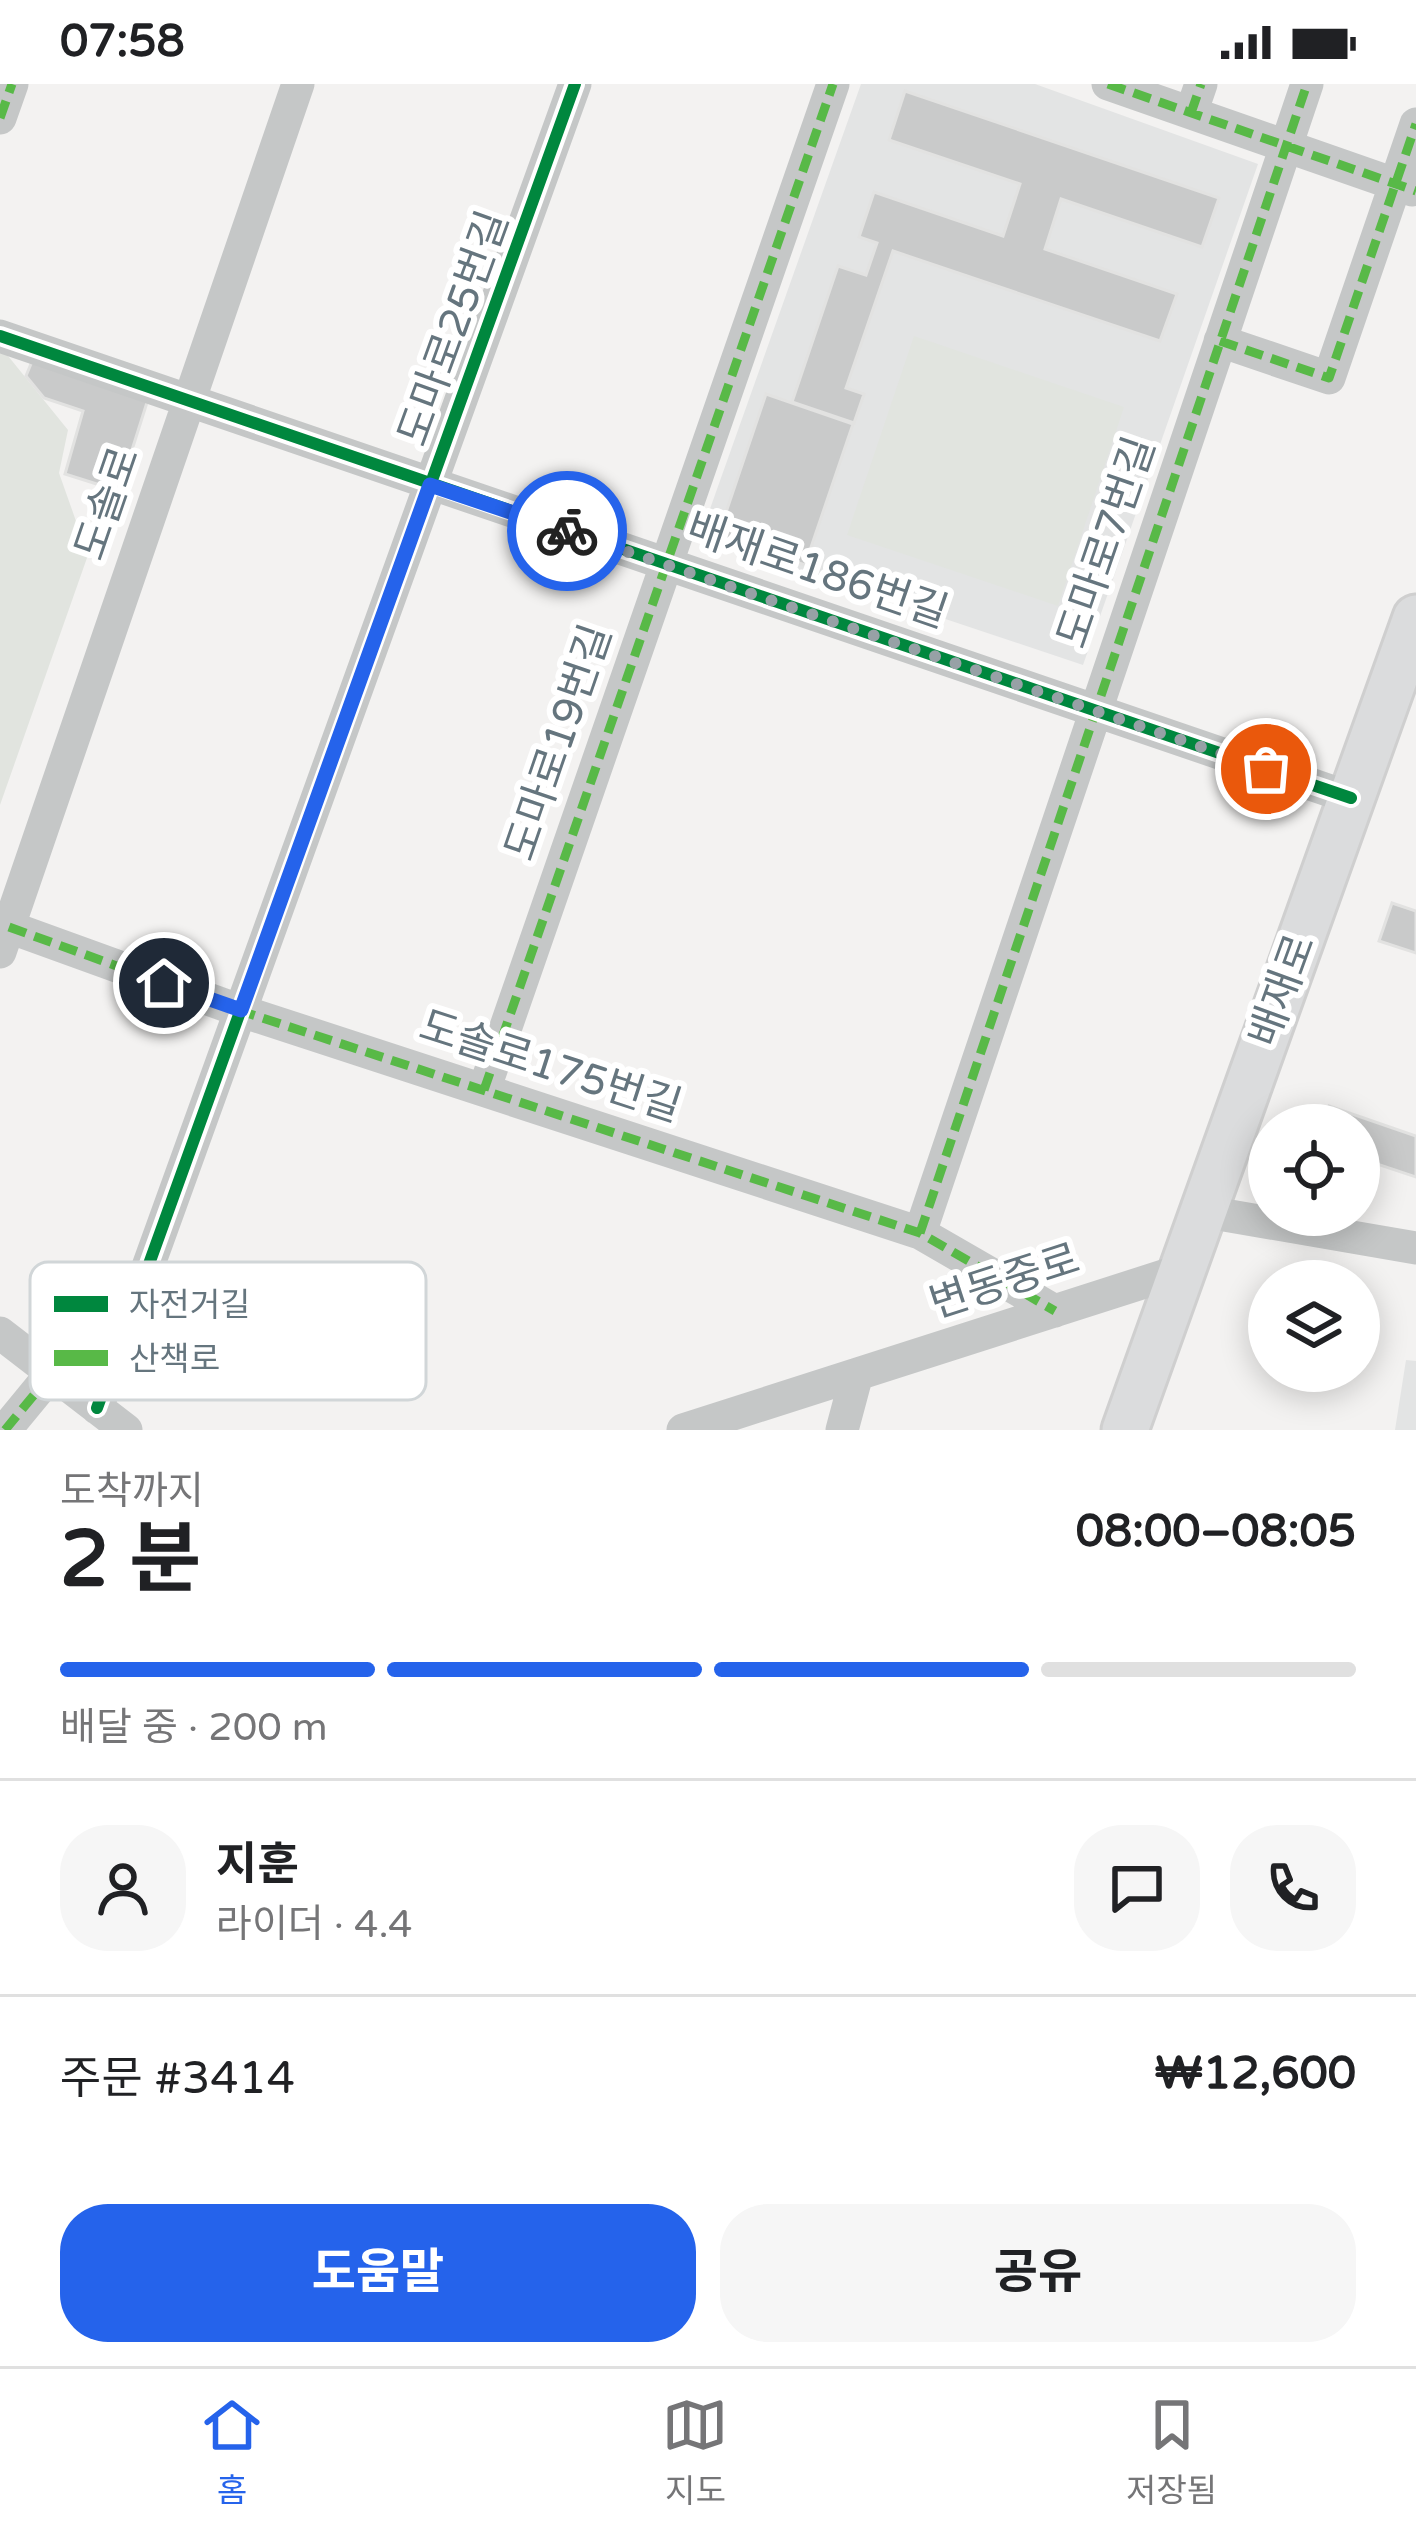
<!DOCTYPE html>
<html lang="ko">
<meta charset="utf-8">
<style>
body{margin:0;font-family:"Varela Round","Noto Sans KR",sans-serif;background:#f6f6f6;color:#202124;height:100vh;display:flex;flex-direction:column;font-size:45px;white-space:nowrap}
*{box-sizing:border-box;margin:0}
p{font-size:39px;color:#757577}
.icon{flex:none;width:66px;height:66px;fill:none;stroke:currentColor;stroke-width:2;stroke-linecap:round;stroke-linejoin:round}
.map{position:relative;height:1346px;overflow:hidden}
.side{display:flex;flex-direction:column;background:#fff;flex:1}
.side>*{flex:none}
.buttons{position:absolute;left:1248px;top:1020px;display:grid;gap:24px}
.buttons a{display:grid;place-items:center;width:132px;height:132px;border-radius:50%;background:#fff;box-shadow:0 6px 30px #0003;font-size:60px}
.pin{position:absolute;display:grid;place-items:center;width:102px;height:102px;color:#fff;margin:-51px;border:6px solid #fff;border-radius:50%;box-shadow:0 3px 12px #0007}
.courier{position:absolute;display:grid;place-items:center;width:120px;height:120px;margin:-60px;border:9px solid #2563eb;border-radius:50%;background:#fff;color:#222;box-shadow:0 3px 15px #0007}
.overview em{font-style:normal;font-weight:700}
.overview div{display:flex;flex-direction:column-reverse}
.overview{display:flex;align-items:center;justify-content:space-between;height:204px;padding:0 60px}
h1{font-size:78px;font-weight:700;line-height:90px}
.bar{display:grid;grid-template-columns:repeat(4,1fr);gap:18px 12px;align-content:center;height:144px;padding:0 60px}
.bar i{height:15px;border-radius:9px;background:#e0e0e0}
.bar .on{background:#2563eb}
.bar p{grid-column:span 4}
.line{display:flex;align-items:center;gap:30px;padding:0 60px;border-top:3px solid #e0e0e0}
.line div{flex:1}
.round{display:grid;place-items:center;flex:none;width:126px;height:126px;border-radius:48px;background:#f6f6f6}
.primary-button{display:flex;gap:24px;margin-top:auto;padding:24px 60px}
.primary-button a{flex:1;height:138px;border-radius:48px;background:#2563eb;color:#fff;font-size:48px;font-weight:700;line-height:138px;text-align:center}
.primary-button a+a{background:#f6f6f6;color:#202124}
.status{display:flex;justify-content:space-between;align-items:center;height:84px;padding:0 60px;background:#fff;direction:ltr}
.status svg{height:33px;fill:currentColor}
.tab-bar{display:flex;justify-content:space-around;align-items:center;height:168px;border-top:3px solid #e0e0e0;background:#fff;font-size:33px;color:#757577}
.tab-bar a{display:grid;justify-items:center;gap:6px}
.tab-bar .on{color:#2563eb}
.map>svg:first-child{display:block}
.built{fill:#e3e4e4}
.green{fill:#e1e4df}
.building{fill:#c9caca;stroke:#e2e2e1;stroke-width:3}
.lines{fill:none;stroke-linecap:round;stroke-linejoin:round}
.major-casing{stroke:#cfcfcf;stroke-width:51}
.minor{stroke:#c5c7c7;stroke-width:33}
.major{stroke:#dbdcdd;stroke-width:45}
.quiet{stroke:#58b947;stroke-width:9;stroke-dasharray:18 9;stroke-linecap:butt}
.cycleway-casing{stroke:#fff;stroke-width:20}
.cycleway{stroke:#00873e;stroke-width:12}
.done{stroke:#97a1a6;stroke-width:12;stroke-dasharray:0 21.6}
.route{stroke:#2563eb;stroke-width:15}
.labels{text-anchor:middle;stroke-width:12;stroke-linejoin:round;paint-order:stroke}
.street-label{font-size:42px;fill:#65757e;stroke:#fff}
.key{fill:#fff;stroke:#d1d6d8;stroke-width:3}
.key-label{font-size:33px;fill:#65757e}
</style>
<div class="status"><b>07:58</b><svg viewBox="0 0 49 12"><path d="M0 12V9h3v3zM5 12V6h3v6zM10 12V3h3v9zM15 12V0h3v12zM26 1h20v11H26zM47 4h2v5h-2z"/></svg></div>
<div class="map">
<svg width="1416" height="1346" viewBox="0 0 1416 1346">
<rect width="100%" height="100%" fill="#f3f2f1"/>
<!-- built -->
<path class="built" d="M 861,0 L 1035,0 L 1258,80 L 1083,581 L 700,453 Z
M 1406,1276 L 1416,1277 L 1416,1346 L 1395,1346 Z"/>
<!-- green -->
<path class="green" d="M 914,252 L 1124,323 L 1058,522 L 847,451 Z
M 0,262 L 68,346 L 59,389 L 88,471 L 0,721 Z"/>
<!-- building -->
<path class="building" d="M 905,7 L 1219,114 L 1202,163 L 1061,115 L 1045,165 L 1177,210 L 1160,257 L 893,167 L 846,304 L 864,310 L 854,339 L 792,318 L 838,182 L 866,191 L 877,159 L 859,153 L 874,108 L 1003,152 L 1020,100 L 889,56 Z
M 35,270 L 150,309 L 119,407 L 65,390 L 83,327 L 44,314 L 26,292 Z
M 766,310 L 853,340 L 805,481 L 718,452 Z
M 1392,819 L 1416,827 L 1416,869 L 1379,857 Z
M 1329,1022 L 1416,1052 L 1416,1093 L 1359,1074 L 1359,1041 L 1323,1041 Z"/>
<g class="lines">
<!-- major casing -->
<g class="major-casing">
<path id="major" d="M 1125,1346 L 1416,534"/>
</g>
<!-- minor -->
<path class="minor" d="M 1108,0 L 1412,106
M 1191,29 L 1201,0
M 0,34 L 12,0
M 0,252 L 1351,714
M 1220,257 L 1329,294 L 1416,40
M 9,843 L 241,927 L 920,1149 L 1055,1227
M 0,868 L 298,0
M 484,1006 L 833,0
M 1201,1127 L 1416,1164
M 920,1149 L 1307,0
M 0,1249 L 126,1346
M 97,1324 L 575,0
M 5,1346 L 52,1289
M 683,1346 L 1179,1187
M 842,1346 L 857,1290"/>
<!-- major -->
<use href="#major" class="major"/>
<!-- quiet -->
<path class="quiet" d="M 1108,0 L 1416,107
M 1191,29 L 1201,0
M 0,34 L 12,0
M 1220,257 L 1329,294 L 1416,40
M 9,843 L 241,927 L 920,1149 L 1055,1227
M 484,1006 L 833,0
M 920,1149 L 1307,0
M 5,1346 L 52,1289"/>
<!-- cycleway casing -->
<g class="cycleway-casing">
<path id="cycleway" d="M 0,252 L 1351,714
M 97,1324 L 575,0"/>
</g>
<!-- cycleway -->
<use href="#cycleway" class="cycleway"/>
</g>
<g class="lines">
<!-- done -->
<path class="done" d="M 567,447 L 1266,685"/>
<!-- route -->
<path class="route" d="M 164,899 L 241,926 L 430,401 L 567,447"/>
</g>
<g class="labels">
<!-- street labels -->
<g class="street-label">
<text transform="translate(452 244) rotate(-70)" y="15">도마로25번길</text>
<text transform="translate(106 419) rotate(-71)" y="15">도솔로</text>
<text transform="translate(1105 458) rotate(-71)" y="15">도마로7번길</text>
<text transform="translate(818 485) rotate(19)" y="15">배재로186번길</text>
<text transform="translate(557 658) rotate(-71)" y="15">도마로19번길</text>
<text transform="translate(1281 906) rotate(-70)" y="15">배재로</text>
<text transform="translate(551 981) rotate(18)" y="15">도솔로175번길</text>
<text transform="translate(1004 1196) rotate(-18)" y="15">변동중로</text>
</g>
</g>
<!-- legend -->
<rect x="30" y="1178" width="396" height="138" rx="18" class="key"/>
<rect x="54" y="1212" width="54" height="16" fill="#00873e"/>
<rect x="54" y="1266" width="54" height="16" fill="#58b947"/>
<g class="key-label">
<text x="129" y="1232">자전거길</text>
<text x="129" y="1286">산책로</text>
</g>
</svg>
<div class="buttons">
<a><svg class="icon" aria-label="locate" viewBox="0 0 24 24"><circle cx="12" cy="12" r="6"/><path d="M12 2v4M12 18v4M2 12h4M18 12h4"/></svg></a>
<a><svg class="icon" aria-label="layers" viewBox="0 0 24 24"><path d="M12 4l9 5-9 5-9-5zM3 14l9 5 9-5"/></svg></a>
</div>
<div class="pin" style="left:1266px;top:685px;background:#ea580c"><svg class="icon" aria-label="bag" viewBox="0 0 24 24"><path d="M5 8h14l-1 12H6zM9 8a3 3 0 0 1 6 0"/></svg></div>
<div class="pin" style="left:164px;top:899px;background:#1f2937"><svg class="icon" aria-label="home" viewBox="0 0 24 24"><path d="M3 11l9-7 9 7M6 9v11h12V9"/></svg></div>
<div class="courier" style="left:567px;top:447px"><svg class="icon" aria-label="bike" viewBox="0 0 24 24"><circle cx="6" cy="16" r="4"/><circle cx="18" cy="16" r="4"/><path d="M6 16l4-8h5l3 8M10 8l3 8H6M13 5h3"/></svg></div>
</div>
<section class="side">
<div class="overview"><div><h1>2 분</h1><p>도착까지</p></div><em>08:00–08:05</em></div>
<div class="bar"><i class="on"></i><i class="on"></i><i class="on"></i><i></i><p>배달 중 · 200 m</p></div>
<div class="line" style="height:216px"><a class="round"><svg class="icon" aria-label="person" viewBox="0 0 24 24"><circle cx="12" cy="8" r="4"/><path d="M4 21q1-7 8-7t8 7"/></svg></a><div><b>지훈</b><p>라이더 · 4.4</p></div><a class="round"><svg class="icon" aria-label="chat" viewBox="0 0 24 24"><path d="M4 5h16v11H9l-5 4z"/></svg></a><a class="round"><svg class="icon" aria-label="phone" viewBox="0 0 24 24"><path d="M5 4h4l2 5-3 2q2 4 5 5l2-3 5 2v4C11 20 4 13 5 4z"/></svg></a></div>
<div class="line" style="height:156px"><div>주문 #3414</div><b>₩12,600</b></div>
<div class="primary-button"><a>도움말</a><a>공유</a></div>
</section>
<nav class="tab-bar">
<a class="on"><svg class="icon" aria-label="home" viewBox="0 0 24 24"><path d="M3 11l9-7 9 7M6 9v11h12V9"/></svg>홈</a>
<a><svg class="icon" aria-label="map" viewBox="0 0 24 24"><path d="M3 6l6-2 6 2 6-2v14l-6 2-6-2-6 2zM9 4v14M15 6v14"/></svg>지도</a>
<a><svg class="icon" aria-label="saved" viewBox="0 0 24 24"><path d="M7 4h10v16l-5-4-5 4z"/></svg>저장됨</a>
</nav>
